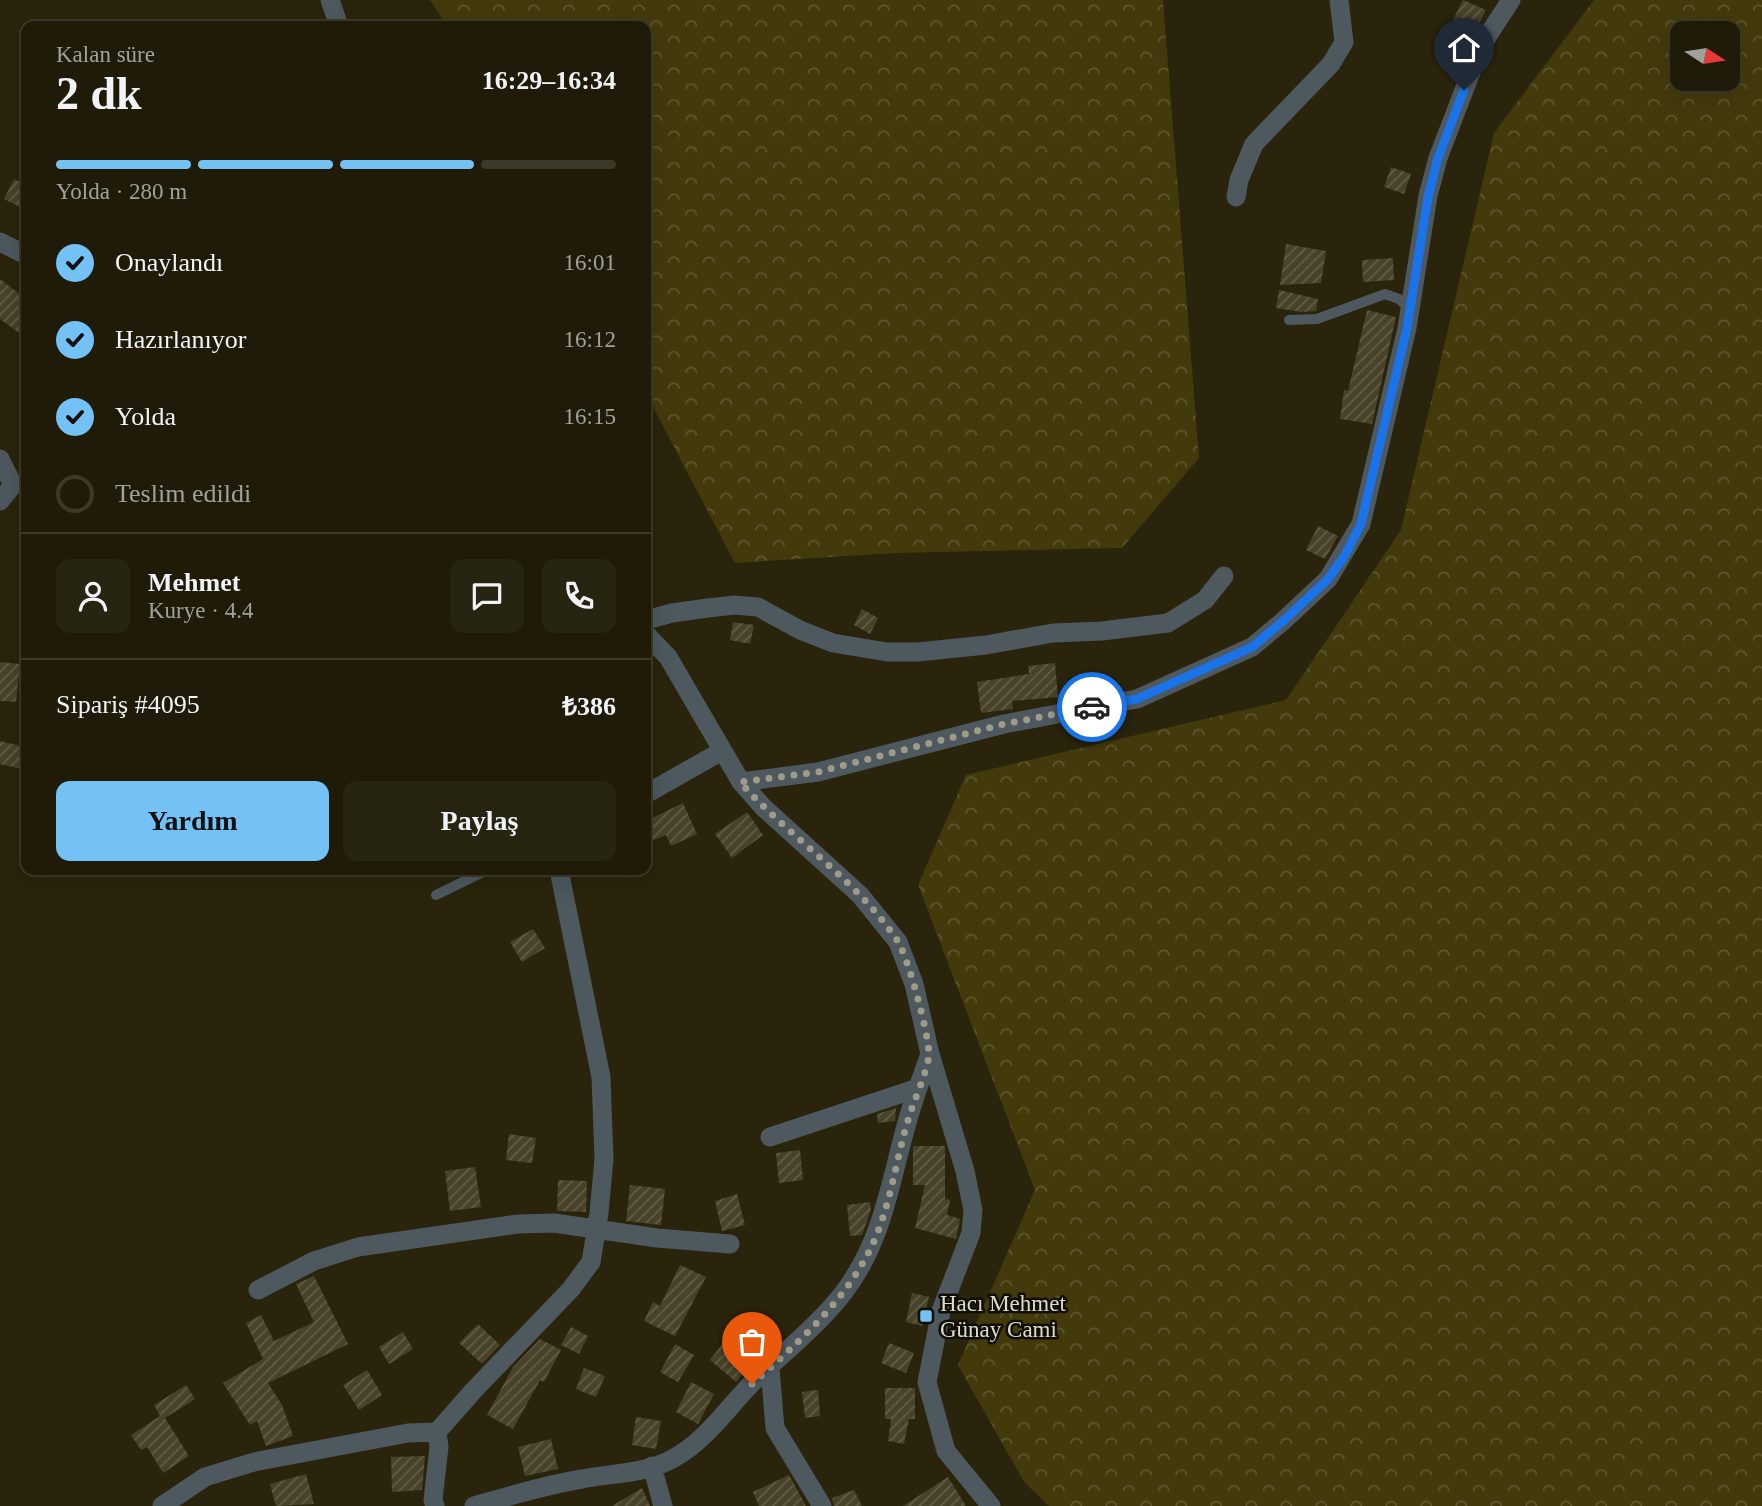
<!DOCTYPE html>
<html lang="tr">
<meta charset="utf-8">
<style>
body{margin:0;font-family:"Times New Roman",serif;background:#272412;color:#f1f3f6;height:100vh;display:flex;flex-direction:column;font-size:26px;white-space:nowrap}
*{box-sizing:border-box;margin:0}
p{font-size:23px;color:#a1a19c}
.icon{flex:none;width:38px;height:38px;fill:none;stroke:currentColor;stroke-width:2;stroke-linecap:round;stroke-linejoin:round}
.map{position:relative;flex:1;overflow:hidden}
.panel{position:absolute;left:21px;top:21px;width:630px;height:854px;display:flex;flex-direction:column;background:#1f1b08;border-radius:14px;box-shadow:0 7px 28px #0002,0 0 0 2px #3c3929}
.panel>*{flex:none}
.needle{width:46px;rotate:102deg}
.fabs{position:absolute;left:1670px;top:21px;display:grid;gap:14px}
.fabs a{display:grid;place-items:center;width:70px;height:70px;border-radius:14px;background:#1f1b08;box-shadow:0 7px 28px #0002,0 0 0 2px #3c3929;font-size:35px}
.pin{position:absolute;display:grid;place-items:center;width:60px;height:60px;color:#fff;margin:-72px -30px;border-radius:50% 50% 50% 0;rotate:-45deg;box-shadow:0 0 7px #0007}
.pin .icon{rotate:45deg}
.courier{position:absolute;display:grid;place-items:center;width:70px;height:70px;margin:-35px;border:5px solid #1a73e8;border-radius:50%;background:#fff;color:#222;box-shadow:0 2px 9px #0007}
.head em{font-style:normal;font-weight:600}
.head div{display:flex;flex-direction:column-reverse}
.head{display:flex;align-items:center;justify-content:space-between;height:119px;padding:0 35px}
h1{font-size:46px;font-weight:600;line-height:52px}
.bar{display:grid;grid-template-columns:repeat(4,1fr);gap:10px 7px;align-content:center;height:84px;padding:0 35px}
.bar i{height:9px;border-radius:5px;background:#3c3929}
.bar .current{background:#73c1f5}
.bar p{grid-column:span 4}
.line{display:flex;align-items:center;gap:18px;padding:0 35px;border-top:2px solid #3c3929}
.line div{flex:1}
.round{display:grid;place-items:center;flex:none;width:74px;height:74px;border-radius:14px;background:#272412}
ol{padding:0 35px;list-style:none}
li{display:flex;align-items:center;gap:21px;height:77px}
li p{margin-inline-start:auto}
li .icon{padding:7px;border-radius:50%;background:#73c1f5;color:#111;stroke-width:4}
li:last-child{color:#a1a19c}
li i{width:38px;height:38px;border:4px solid #3c3929;border-radius:50%}
.primary-button{display:flex;gap:14px;margin-top:auto;padding:14px 35px}
.primary-button a{flex:1;height:80px;border-radius:14px;background:#73c1f5;color:#111;font-size:28px;font-weight:600;line-height:80px;text-align:center}
.primary-button a+a{background:#272412;color:#f1f3f6}
.map>svg:first-child{display:block}
.forest{fill:url(#forest-crowns);fill-rule:evenodd}
.building{fill:url(#building-hatch)}
.lines{fill:none;stroke-linecap:round;stroke-linejoin:round}
.service{stroke:#4d585f;stroke-width:10}
.minor{stroke:#4d585f;stroke-width:19}
.tertiary{stroke:#4d585f;stroke-width:19}
.done{stroke:#9f9b89;stroke-width:7;stroke-dasharray:0 12.6}
.route{stroke:#1a73e8;stroke-width:9}
.poi-dot{fill:#73c1f5;stroke:#0f0d04;stroke-width:2.5}
.labels{text-anchor:middle;stroke-width:5;stroke-linejoin:round;paint-order:stroke}
.poi-label{font-size:23px;fill:#dedbcd;stroke:#0f0d04;text-anchor:start}
</style>
<div class="map">
<svg width="1762" height="1506" viewBox="0 0 1762 1506">
<defs>
<pattern id="forest-crowns" width="20" height="18" patternUnits="userSpaceOnUse" patternTransform="scale(1.75)"><rect width="20" height="18" fill="#433a0c"/><path d="M2 6a3 3 0 1 1 6 0M12 15a3 3 0 1 1 6 0" fill="none" stroke="#5e562e"/></pattern>
<pattern id="building-hatch" width="6" height="6" patternUnits="userSpaceOnUse" patternTransform="scale(1.75)"><rect width="6" height="6" fill="#474229"/><path d="M-1 1l2-2M0 6l6-6M5 7l2-2" fill="none" stroke="#615d47"/></pattern>
</defs>
<rect width="100%" height="100%" fill="#29240b"/>
<!-- forest -->
<path class="forest" d="M 430,0 L 1163,0 L 1199,458 L 1122,548 L 895,553 L 735,563 L 646,394 L 646,26 L 447,26 Z
M 1594,0 L 1762,0 L 1762,1506 L 1049,1506 L 1024,1482 L 958,1365 L 1035,1190 L 918,885 L 966,775 L 1286,700 L 1401,530 L 1494,133 ZM 1682,33 L 1727,33 L 1727,79 L 1682,79 Z"/>
<!-- building -->
<path class="building" d="M 1463,0 L 1486,10 L 1472,37 L 1450,26 Z
M 1391,167 L 1411,174 L 1404,194 L 1384,187 Z
M 14,179 L 26,185 L 26,210 L 4,199 Z
M 1286,244 L 1326,251 L 1321,283 L 1280,285 Z
M 1393,258 L 1394,280 L 1363,282 L 1362,260 Z
M 0,279 L 26,299 L 26,338 L 0,319 Z
M 1279,290 L 1318,299 L 1316,311 L 1301,312 L 1276,308 Z
M 1367,310 L 1396,317 L 1372,424 L 1340,419 L 1344,390 L 1348,391 Z
M 1318,526 L 1338,536 L 1325,559 L 1306,550 Z
M 862,609 L 878,618 L 870,634 L 854,625 Z
M 733,622 L 754,625 L 750,644 L 730,640 Z
M 0,662 L 20,664 L 16,702 L 0,701 Z
M 1055,663 L 1058,697 L 1012,701 L 1013,709 L 981,713 L 977,682 L 1029,674 L 1028,666 Z
M 0,741 L 26,747 L 26,770 L 0,764 Z
M 683,803 L 697,834 L 671,846 L 666,835 L 646,843 L 646,821 Z
M 747,812 L 763,835 L 732,858 L 715,834 Z
M 533,929 L 545,948 L 522,962 L 510,942 Z
M 896,1108 L 895,1121 L 878,1123 L 877,1114 Z
M 509,1134 L 536,1138 L 532,1163 L 506,1160 Z
M 913,1146 L 945,1146 L 945,1199 L 950,1200 L 947,1215 L 960,1219 L 956,1239 L 915,1228 L 925,1185 L 913,1185 Z
M 800,1150 L 803,1180 L 779,1183 L 776,1153 Z
M 475,1167 L 481,1207 L 450,1211 L 445,1171 Z
M 558,1180 L 587,1181 L 586,1212 L 557,1211 Z
M 630,1185 L 665,1189 L 661,1225 L 626,1221 Z
M 737,1194 L 745,1225 L 722,1231 L 715,1201 Z
M 870,1202 L 871,1210 L 862,1235 L 850,1236 L 847,1205 Z
M 680,1265 L 706,1277 L 675,1336 L 644,1321 L 653,1302 L 660,1306 Z
M 314,1276 L 348,1344 L 268,1383 L 282,1405 L 293,1436 L 266,1446 L 257,1421 L 250,1425 L 223,1383 L 263,1359 L 246,1323 L 261,1315 L 274,1341 L 314,1322 L 296,1284 Z
M 912,1293 L 929,1297 L 922,1326 L 906,1322 Z
M 478,1324 L 500,1345 L 482,1364 L 459,1343 Z
M 571,1327 L 588,1336 L 579,1354 L 561,1345 Z
M 403,1332 L 413,1349 L 389,1364 L 379,1347 Z
M 727,1338 L 754,1360 L 736,1382 L 710,1360 Z
M 540,1339 L 561,1350 L 544,1382 L 540,1380 L 513,1429 L 487,1415 L 513,1367 Z
M 889,1343 L 914,1353 L 906,1373 L 881,1363 Z
M 675,1344 L 694,1355 L 678,1382 L 660,1372 Z
M 584,1368 L 605,1376 L 596,1397 L 576,1389 Z
M 367,1370 L 382,1395 L 359,1410 L 343,1385 Z
M 691,1382 L 714,1394 L 698,1424 L 676,1412 Z
M 186,1385 L 195,1399 L 165,1418 L 189,1456 L 163,1473 L 147,1447 L 141,1450 L 131,1435 L 160,1416 L 154,1405 Z
M 885,1388 L 915,1388 L 915,1419 L 909,1419 L 904,1444 L 888,1441 L 891,1419 L 885,1419 Z
M 818,1390 L 820,1416 L 805,1418 L 802,1392 Z
M 636,1417 L 661,1421 L 656,1449 L 632,1445 Z
M 551,1439 L 558,1469 L 525,1476 L 518,1447 Z
M 425,1456 L 422,1490 L 392,1492 L 391,1457 Z
M 306,1474 L 314,1504 L 276,1506 L 270,1484 Z
M 789,1475 L 806,1506 L 759,1506 L 753,1492 Z
M 948,1477 L 966,1506 L 903,1506 Z
M 642,1488 L 650,1506 L 612,1506 Z
M 854,1490 L 862,1506 L 834,1506 L 832,1498 Z"/>
<g class="lines">
<!-- service -->
<path class="service" d="M 1289,320 L 1317,319 L 1385,294 L 1399,299 L 1410,309
M 436,895 L 487,870"/>
<!-- minor -->
<path class="minor" d="M 1236,197 L 1239,180 L 1254,144 L 1331,64 L 1344,42 L 1339,0
M 0,459 L 13,485 L 0,501
M 646,620 L 672,613 L 708,608 L 734,605 L 758,607 L 800,630 L 833,643 L 887,652 L 918,652 L 986,645 L 1053,633 L 1102,631 L 1168,623 L 1205,600 L 1224,576
M 741,782 L 818,772 L 1004,724 L 1137,699 L 1252,647 L 1282,622 L 1328,579 L 1361,524 L 1407,328 L 1428,196 L 1438,158 L 1481,46 L 1511,0
M 646,794 L 722,751
M 770,1137 L 918,1088
M 258,1290 L 314,1261 L 358,1247 L 518,1224 L 554,1223 L 657,1238 L 730,1244
M 770,1368 L 775,1428 L 822,1506
M 652,1466 L 663,1506
M 162,1506 L 205,1477 L 254,1462 L 408,1433 L 437,1432 L 474,1390 L 571,1289 L 591,1262 L 599,1213 L 604,1159 L 601,1077 L 559,870
M 435,1506 L 433,1500 L 439,1447 L 437,1432
M 474,1506 C 509,1496 545,1485 582,1479 C 612,1473 646,1474 674,1458 C 705,1441 726,1410 750,1385 C 781,1354 817,1327 844,1292 C 884,1239 890,1181 908,1119 C 914,1098 922,1076 930,1054"/>
<!-- tertiary -->
<path class="tertiary" d="M 330,0 L 339,26
M 0,242 L 26,255
M 646,634 L 668,657 L 741,782 L 763,807 L 860,895 L 898,942 L 914,984 L 930,1054 L 965,1171 L 973,1210 L 971,1233 L 941,1311 L 927,1382 L 946,1451 L 991,1506"/>
</g>
<g class="lines">
<!-- done -->
<path class="done" d="M 752,1384 C 793,1347 838,1308 865,1259 C 890,1215 894,1165 909,1117 C 913,1103 930,1065 929,1052 C 927,1029 909,959 897,940 C 855,878 789,837 740,782 L 818,772 L 1004,724 L 1092,707"/>
<!-- route -->
<path class="route" d="M 1092,707 L 1137,699 L 1252,647 L 1282,622 L 1328,579 L 1345,555 L 1361,524 L 1407,328 L 1428,197 L 1438,158 L 1464,90"/>
</g>
<!-- markers -->
<rect class="poi-dot" x="919" y="1309" width="14" height="14" rx="3.5"/>
<g class="labels">
<!-- poi labels -->
<g class="poi-label">
<text x="940" y="1311">Hacı Mehmet<tspan x="940" dy="26">Günay Cami</tspan></text>
</g>
</g>
</svg>
<div class="fabs">
<a><svg class="needle" viewBox="-14 -14 28 28"><path d="M0-13l5 13h-10z" fill="#e53935"/><path d="M0 13l5-13h-10z" fill="#a1a19c"/></svg></a>
</div>
<div class="pin" style="left:752px;top:1384px;background:#ea580c"><svg class="icon" aria-label="bag" viewBox="0 0 24 24"><path d="M5 8h14l-1 12H6zM9 8a3 3 0 0 1 6 0"/></svg></div>
<div class="pin" style="left:1464px;top:90px;background:#1f2937"><svg class="icon" aria-label="home" viewBox="0 0 24 24"><path d="M3 11l9-7 9 7M6 9v11h12V9"/></svg></div>
<div class="courier" style="left:1092px;top:707px"><svg class="icon" aria-label="car" viewBox="0 0 24 24"><path d="M5 17H2v-5l4-1 3-4h7l3 4 3 1v5h-3M9 17h6M6 11h13"/><circle cx="7" cy="17" r="2"/><circle cx="17" cy="17" r="2"/></svg></div>
<section class="panel">
<div class="head"><div><h1>2 dk</h1><p>Kalan süre</p></div><em>16:29–16:34</em></div>
<div class="bar"><i class="current"></i><i class="current"></i><i class="current"></i><i></i><p>Yolda · 280 m</p></div>
<ol>
<li><svg class="icon" aria-label="check" viewBox="0 0 24 24"><path d="M5 12l5 5 9-10"/></svg>Onaylandı<p>16:01</p></li>
<li><svg class="icon" aria-label="check" viewBox="0 0 24 24"><path d="M5 12l5 5 9-10"/></svg>Hazırlanıyor<p>16:12</p></li>
<li><svg class="icon" aria-label="check" viewBox="0 0 24 24"><path d="M5 12l5 5 9-10"/></svg>Yolda<p>16:15</p></li>
<li><i></i>Teslim edildi</li>
</ol>
<div class="line" style="height:126px"><a class="round"><svg class="icon" aria-label="person" viewBox="0 0 24 24"><circle cx="12" cy="8" r="4"/><path d="M4 21q1-7 8-7t8 7"/></svg></a><div><b>Mehmet</b><p>Kurye · 4.4</p></div><a class="round"><svg class="icon" aria-label="chat" viewBox="0 0 24 24"><path d="M4 5h16v11H9l-5 4z"/></svg></a><a class="round"><svg class="icon" aria-label="phone" viewBox="0 0 24 24"><path d="M5 4h4l2 5-3 2q2 4 5 5l2-3 5 2v4C11 20 4 13 5 4z"/></svg></a></div>
<div class="line" style="height:91px"><div>Sipariş #4095</div><b>₺386</b></div>
<div class="primary-button"><a>Yardım</a><a>Paylaş</a></div>
</section>
</div>
